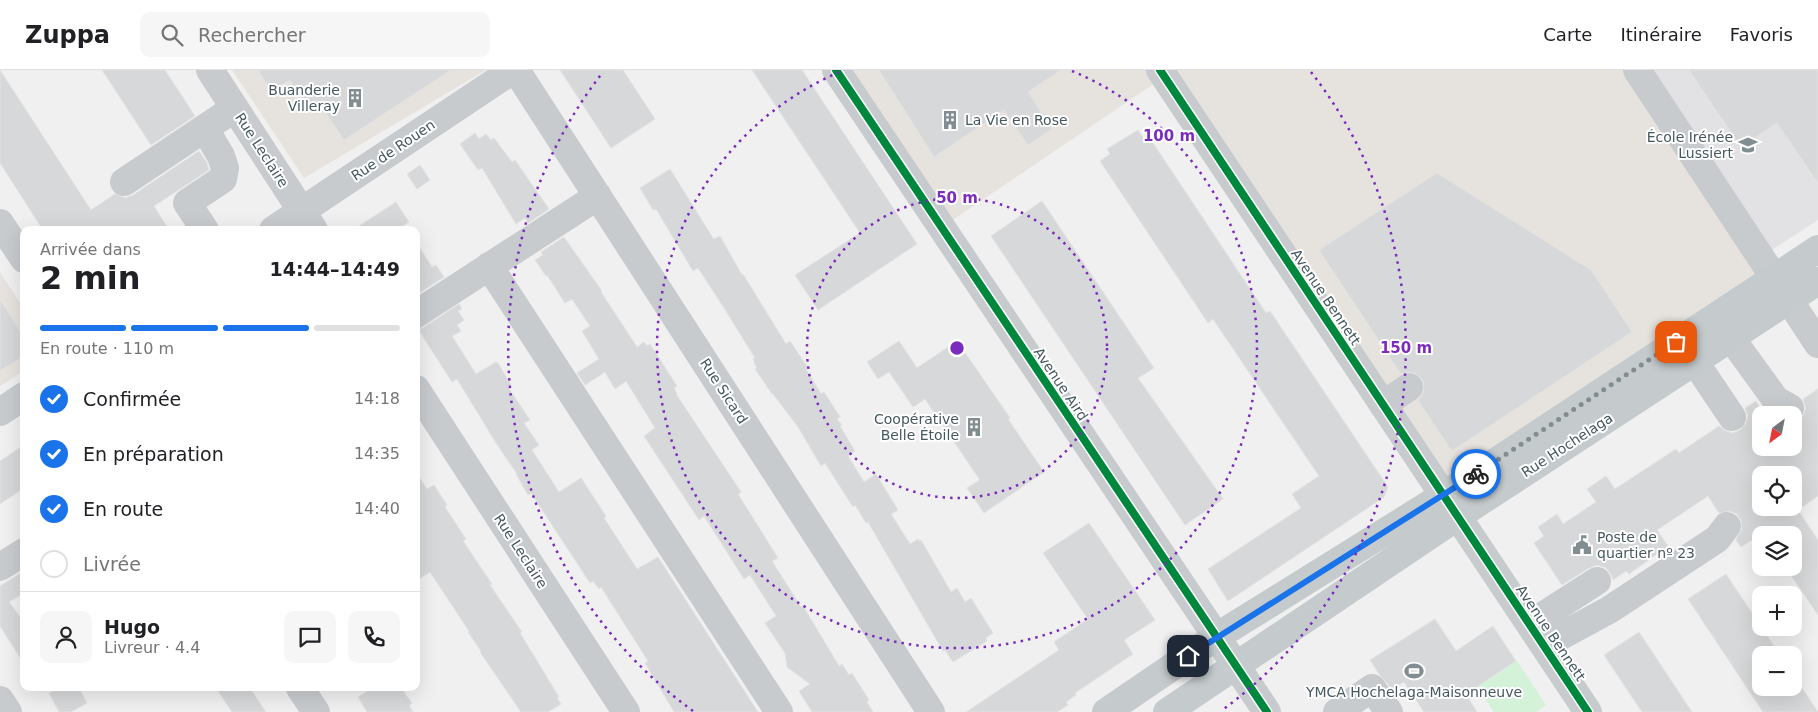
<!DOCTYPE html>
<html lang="fr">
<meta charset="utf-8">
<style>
body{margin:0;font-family:"DejaVu Sans",sans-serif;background:#f6f6f6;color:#202124;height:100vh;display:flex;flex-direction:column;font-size:19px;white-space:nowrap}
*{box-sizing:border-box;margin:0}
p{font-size:16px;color:#757577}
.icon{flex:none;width:28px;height:28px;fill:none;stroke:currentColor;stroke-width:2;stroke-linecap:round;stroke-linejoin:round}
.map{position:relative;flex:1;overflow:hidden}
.drawer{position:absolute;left:20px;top:156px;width:400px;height:465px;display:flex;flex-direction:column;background:#fff;border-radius:10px;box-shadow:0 5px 20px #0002}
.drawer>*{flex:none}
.needle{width:32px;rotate:212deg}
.tools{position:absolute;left:1752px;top:336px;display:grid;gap:10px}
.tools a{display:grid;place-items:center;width:50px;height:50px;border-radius:10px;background:#fff;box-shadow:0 5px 20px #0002;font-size:25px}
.pin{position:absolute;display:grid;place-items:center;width:42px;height:42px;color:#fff;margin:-21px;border-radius:10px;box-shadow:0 2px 8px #0006}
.courier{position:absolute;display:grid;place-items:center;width:50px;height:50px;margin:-25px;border:4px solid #1a73e8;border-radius:50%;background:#fff;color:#222;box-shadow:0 1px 6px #0007}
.overview em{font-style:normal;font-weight:600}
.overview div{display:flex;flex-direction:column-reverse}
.overview{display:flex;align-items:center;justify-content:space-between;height:85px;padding:0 20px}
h1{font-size:32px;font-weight:600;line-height:38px}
.bar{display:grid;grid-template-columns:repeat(4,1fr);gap:8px 5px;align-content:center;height:60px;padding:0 20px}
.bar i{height:6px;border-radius:4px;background:#e0e0e0}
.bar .active{background:#1a73e8}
.bar p{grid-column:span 4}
.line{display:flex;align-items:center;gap:12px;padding:0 20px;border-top:1px solid #e0e0e0}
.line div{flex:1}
.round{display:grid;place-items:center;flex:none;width:52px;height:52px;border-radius:10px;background:#f6f6f6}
ol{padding:0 20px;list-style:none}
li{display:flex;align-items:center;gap:15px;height:55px}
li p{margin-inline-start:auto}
li .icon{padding:5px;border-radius:50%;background:#1a73e8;color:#fff;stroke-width:4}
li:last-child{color:#757577}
li i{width:28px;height:28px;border:2px solid #e0e0e0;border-radius:50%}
header{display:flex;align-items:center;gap:30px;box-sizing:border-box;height:70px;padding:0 25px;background:#fff;border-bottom:1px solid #e0e0e0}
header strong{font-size:24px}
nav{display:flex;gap:28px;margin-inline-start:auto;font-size:18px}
.search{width:350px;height:45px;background:#f6f6f6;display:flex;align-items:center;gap:12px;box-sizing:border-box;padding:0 18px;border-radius:10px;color:#757577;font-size:19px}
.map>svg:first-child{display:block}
.commercial{fill:#e6e3de}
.education{fill:#e2e1e3}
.green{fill:#d3f2d8}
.building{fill:#d7d8d9;stroke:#e2e2e3;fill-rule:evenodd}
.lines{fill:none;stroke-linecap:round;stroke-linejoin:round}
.minor{stroke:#c7cbce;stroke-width:28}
.major{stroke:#c5cbcd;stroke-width:28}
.cycleway-casing{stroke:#fff;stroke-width:11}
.cycleway{stroke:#00873e;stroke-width:8}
.done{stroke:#828d92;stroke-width:5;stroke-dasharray:0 9}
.route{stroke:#1a73e8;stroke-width:6}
.ring{fill:none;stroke:#7b2cbf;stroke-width:2.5;stroke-dasharray:2.5 5}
.labels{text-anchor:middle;stroke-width:4;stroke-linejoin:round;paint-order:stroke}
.poi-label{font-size:14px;fill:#46585f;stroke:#fff;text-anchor:end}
.street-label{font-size:14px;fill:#46585f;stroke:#fff}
.centre{fill:#7b2cbf;stroke:#fff;stroke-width:2.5}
.ring-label{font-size:15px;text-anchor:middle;font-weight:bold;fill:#7b2cbf;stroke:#fff;stroke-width:4;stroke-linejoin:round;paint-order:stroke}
</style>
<header>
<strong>Zuppa</strong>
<div class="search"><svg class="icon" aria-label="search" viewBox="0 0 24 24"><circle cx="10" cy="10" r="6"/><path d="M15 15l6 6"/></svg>Rechercher</div>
<nav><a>Carte</a><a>Itinéraire</a><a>Favoris</a></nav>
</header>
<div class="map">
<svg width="1818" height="642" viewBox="0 0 1818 642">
<rect width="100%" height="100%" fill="#f1f0f0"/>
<!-- commercial -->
<path class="commercial" d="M 232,0 L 486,0 L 304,108 Z
M 836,0 L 1627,0 L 1774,208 L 1445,425 L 1167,5 L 941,158 Z
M 0,202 L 24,239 L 24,301 L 0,316 Z"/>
<!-- education -->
<path class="education" d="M 1627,0 L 1818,0 L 1818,150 L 1755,191 Z"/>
<!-- green -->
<path class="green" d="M 1517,591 L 1546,635 L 1536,642 L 1494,642 L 1477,617 Z"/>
<!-- building -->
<path class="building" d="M 0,0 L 91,140 L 115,124 L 125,128 L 133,125 L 199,81 L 207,93 L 209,100 L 154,136 L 169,160 L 43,160 L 0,93 Z
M 102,0 L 165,0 L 195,46 L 151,75 Z
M 258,0 L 451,0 L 344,70 L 326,43 L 308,38 L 290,10 L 271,21 Z
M 560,0 L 623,0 L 655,49 L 611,78 Z
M 752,0 L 802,0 L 917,174 L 818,240 L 795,205 L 860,163 Z
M 879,0 L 1061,0 L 1028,22 L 1052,59 L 1028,75 L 1004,40 L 934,87 Z
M 1689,0 L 1818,0 L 1818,113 L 1777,53 L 1741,77 Z
M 1138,60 L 1144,69 L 1149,67 L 1266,243 L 1270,241 L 1388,417 L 1384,427 L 1228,531 L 1208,499 L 1301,438 L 1292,424 L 1319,406 L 1213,249 L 1208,253 L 1100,91 L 1110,84 L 1107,79 Z
M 475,63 L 479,69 L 486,64 L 491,70 L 494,68 L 512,92 L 515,90 L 549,139 L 528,153 L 525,148 L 516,154 L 482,98 L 478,100 L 460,74 Z
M 420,95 L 430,110 L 417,119 L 407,104 Z
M 670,99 L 713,168 L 714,169 L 720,166 L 742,205 L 743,204 L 786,274 L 790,271 L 808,298 L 806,299 L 821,324 L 824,322 L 840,347 L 837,349 L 842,355 L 840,356 L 855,381 L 848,386 L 864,412 L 876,404 L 898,440 L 891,444 L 910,474 L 918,469 L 919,471 L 921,470 L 951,522 L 957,518 L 965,532 L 971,528 L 993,563 L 986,568 L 987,571 L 953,592 L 945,580 L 943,581 L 868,452 L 866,453 L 855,435 L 853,437 L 825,393 L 821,396 L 798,357 L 773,324 L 772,324 L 755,299 L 757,298 L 754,293 L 755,293 L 753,289 L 755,288 L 724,238 L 698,198 L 693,201 L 656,139 L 653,140 L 640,118 Z
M 1437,103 L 1591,200 L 1632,262 L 1452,381 L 1418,330 L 1423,323 L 1424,315 L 1422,309 L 1415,303 L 1407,302 L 1401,304 L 1319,180 Z
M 1042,131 L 1154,298 L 1138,308 L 1223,429 L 1185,455 L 991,166 Z
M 396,132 L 409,152 L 396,160 L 353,160 Z
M 564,167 L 602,221 L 601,222 L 637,277 L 644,272 L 647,276 L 650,274 L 677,316 L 674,318 L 677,324 L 676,324 L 741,422 L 738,424 L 778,488 L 772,491 L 801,537 L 803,536 L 839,596 L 842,594 L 849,605 L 852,603 L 869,630 L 867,632 L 873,642 L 812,642 L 799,621 L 810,614 L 787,597 L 785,583 L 765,553 L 776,546 L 750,505 L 744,509 L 704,446 L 699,450 L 644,366 L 655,358 L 626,311 L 615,319 L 605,302 L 585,315 L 577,303 L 599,289 L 582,261 L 590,256 L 572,229 L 565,233 L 547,205 L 546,206 L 535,190 L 543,185 L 541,182 Z
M 416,172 L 432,197 L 436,195 L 444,207 L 416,225 Z
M 0,230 L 24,267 L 24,286 L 0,301 Z
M 459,234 L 462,239 L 458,241 L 464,250 L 457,255 L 461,261 L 452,266 L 476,304 L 496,292 L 498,293 L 511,315 L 508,317 L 530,350 L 524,353 L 539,375 L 532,380 L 559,422 L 581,408 L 606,446 L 604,448 L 637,499 L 658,487 L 758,642 L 674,642 L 645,593 L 648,591 L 601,517 L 599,519 L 593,511 L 590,513 L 531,423 L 528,425 L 516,404 L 517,404 L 496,373 L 457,309 L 452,312 L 418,259 L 424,257 Z
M 899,271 L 917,298 L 957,271 L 1010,348 L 1008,349 L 1044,402 L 984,443 L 967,418 L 980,410 L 925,329 L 913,337 L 889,302 L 878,309 L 867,292 Z
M 1818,319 L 1818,426 L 1798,440 L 1818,470 L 1818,545 L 1786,498 L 1794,498 L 1794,465 L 1764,465 L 1763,463 L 1741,477 L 1736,470 L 1742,459 L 1741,450 L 1737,444 L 1730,441 L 1719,443 L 1708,426 L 1657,460 L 1668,476 L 1629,504 L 1626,501 L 1613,510 L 1610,503 L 1605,497 L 1596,495 L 1589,498 L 1562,515 L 1534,473 L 1544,466 L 1538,457 L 1557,444 L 1563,454 L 1596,432 L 1587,419 L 1606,406 L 1615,419 L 1676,379 L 1679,383 L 1719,356 L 1726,361 L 1733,363 L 1740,360 L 1746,353 L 1748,346 L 1745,338 L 1756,331 L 1761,340 L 1761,378 L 1794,378 L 1794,353 L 1798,351 L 1803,346 L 1806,338 L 1803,329 ZM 1761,405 L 1794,405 L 1794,438 L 1761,438 Z
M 24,375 L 24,418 L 0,434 L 0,391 Z
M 416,402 L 427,419 L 434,415 L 447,435 L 445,437 L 466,469 L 463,471 L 492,514 L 490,515 L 522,562 L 520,563 L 559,627 L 557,628 L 561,634 L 548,642 L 521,642 L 480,582 L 481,581 L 468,562 L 469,561 L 430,502 L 416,511 Z
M 1089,453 L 1155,550 L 1124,570 L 1133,584 L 1075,623 L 1076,625 L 1066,632 L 1068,635 L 1057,642 L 966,642 L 1059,580 L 1054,572 L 1088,549 L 1043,483 Z
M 24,501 L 24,523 L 9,532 L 24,552 L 24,594 L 0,556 L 0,516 Z
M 1726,504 L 1780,585 L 1761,585 L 1761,618 L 1802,618 L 1818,642 L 1763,642 L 1688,529 Z
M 1435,549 L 1456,581 L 1493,556 L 1516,591 L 1466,624 L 1477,642 L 1424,642 L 1404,612 L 1392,619 L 1379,604 L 1370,590 Z
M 1639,562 L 1692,642 L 1642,642 L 1604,585 Z
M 59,618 L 79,618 L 87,633 L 71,642 L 59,642 L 49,623 Z
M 216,618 L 250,618 L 266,642 L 232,642 Z
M 372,618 L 401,618 L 412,633 L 409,636 L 413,642 L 367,642 L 358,627 Z"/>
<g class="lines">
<!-- minor -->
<path class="minor" d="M 210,0 L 314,160
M 516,0 L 931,642
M 836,0 L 1267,642
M 1160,0 L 1588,642
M 1637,0 L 1818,274
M 205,59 L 221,86 L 225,98 L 223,109 L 187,133 L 205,160
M 124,112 L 235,38
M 0,153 L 24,189
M 273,160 L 513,0
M 489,196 L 779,642
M 416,244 L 598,126
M 1731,268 L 1776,330 L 1790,338
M 1695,292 L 1732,347
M 416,319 L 626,642
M 1383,335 L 1409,317
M 0,342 L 24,326
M 0,497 L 24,482
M 1530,554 L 1597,511
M 1545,577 L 1561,566 L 1609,540 L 1717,469 L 1727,456
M 300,618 L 316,642
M 0,630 L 8,642
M 1337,642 L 1372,618 L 1389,642"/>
<!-- major -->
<path class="major" d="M 1106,642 L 1216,567 L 1462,414 L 1818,179
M 1167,642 L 1475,435 L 1818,211"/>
<!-- cycleway casing -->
<g class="cycleway-casing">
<path id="cycleway" d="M 836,0 L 1267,642
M 1160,0 L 1588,642"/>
</g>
<!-- cycleway -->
<use href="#cycleway" class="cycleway"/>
</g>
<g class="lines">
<!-- done -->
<path class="done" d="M 1476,404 L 1676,272"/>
<!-- route -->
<path class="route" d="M 1188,586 L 1476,404"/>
</g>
<!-- distance rings -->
<g class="ring">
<circle cx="957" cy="278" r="150"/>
<path d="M1072 1A300 300 0 1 1 842 1"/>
<path d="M693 641A449 449 0 0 1 603 2M1311 2A449 449 0 0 1 1221 641"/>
</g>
<!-- icons -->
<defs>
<g id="building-bare" transform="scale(1.5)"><path d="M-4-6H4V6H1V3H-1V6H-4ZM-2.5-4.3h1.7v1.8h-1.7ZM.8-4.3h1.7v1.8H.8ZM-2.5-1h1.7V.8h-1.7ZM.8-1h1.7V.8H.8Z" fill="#828d92" stroke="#fff" stroke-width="2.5" paint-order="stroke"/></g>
<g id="school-bare" transform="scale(1.5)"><path d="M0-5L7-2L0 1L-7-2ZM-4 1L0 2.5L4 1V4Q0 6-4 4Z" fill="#828d92" stroke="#fff" stroke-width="2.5" paint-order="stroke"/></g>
<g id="civic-bare" transform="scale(1.5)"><path d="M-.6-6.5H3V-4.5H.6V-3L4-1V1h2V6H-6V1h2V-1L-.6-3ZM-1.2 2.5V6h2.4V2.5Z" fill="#828d92" stroke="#fff" stroke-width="2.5" paint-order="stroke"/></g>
<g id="stadium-bare" transform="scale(1.5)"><path d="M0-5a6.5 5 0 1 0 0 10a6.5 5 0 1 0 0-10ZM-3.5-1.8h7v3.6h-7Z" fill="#828d92" stroke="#fff" stroke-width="2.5" paint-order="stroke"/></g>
</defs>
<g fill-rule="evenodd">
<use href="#building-bare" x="355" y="28"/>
<use href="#building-bare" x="950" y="50"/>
<use href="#school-bare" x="1748" y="75"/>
<use href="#building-bare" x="974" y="357"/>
<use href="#civic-bare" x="1582" y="475"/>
<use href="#stadium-bare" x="1414" y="601"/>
</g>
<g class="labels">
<!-- poi labels -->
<g class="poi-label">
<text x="340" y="25">Buanderie<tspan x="340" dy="16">Villeray</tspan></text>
<text x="965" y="55" text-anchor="start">La Vie en Rose</text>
<text x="1733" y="72">École Irénée<tspan x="1733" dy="16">Lussiert</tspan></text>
<text x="959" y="354">Coopérative<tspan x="959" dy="16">Belle Étoile</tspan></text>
<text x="1597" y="472" text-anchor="start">Poste de<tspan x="1597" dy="16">quartier nº 23</tspan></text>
<text x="1414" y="627" text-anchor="middle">YMCA Hochelaga-Maisonneuve</text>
</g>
<!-- street labels -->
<g class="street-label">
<text transform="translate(262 80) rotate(57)" y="5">Rue Leclaire</text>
<text transform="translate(393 80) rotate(-34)" y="5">Rue de Rouen</text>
<text transform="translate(1326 227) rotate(56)" y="5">Avenue Bennett</text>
<text transform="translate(1061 314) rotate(56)" y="5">Avenue Aird</text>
<text transform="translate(724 321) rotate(57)" y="5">Rue Sicard</text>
<text transform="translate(1567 375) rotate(-33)" y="5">Rue Hochelaga</text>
<text transform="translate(521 481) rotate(57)" y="5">Rue Leclaire</text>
<text transform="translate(1551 563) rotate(56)" y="5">Avenue Bennett</text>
</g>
</g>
<circle cx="957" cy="278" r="8" class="centre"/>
<g class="ring-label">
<text x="1169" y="71">100 m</text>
<text x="957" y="133">50 m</text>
<text x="1406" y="283">150 m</text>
</g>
</svg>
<div class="tools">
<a><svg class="needle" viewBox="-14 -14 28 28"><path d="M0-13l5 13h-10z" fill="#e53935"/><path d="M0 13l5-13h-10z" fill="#757577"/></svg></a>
<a><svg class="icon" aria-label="locate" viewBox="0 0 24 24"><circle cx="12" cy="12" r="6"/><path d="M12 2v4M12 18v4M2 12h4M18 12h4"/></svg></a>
<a><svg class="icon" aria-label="layers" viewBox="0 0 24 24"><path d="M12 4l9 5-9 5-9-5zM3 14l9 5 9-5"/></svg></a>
<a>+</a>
<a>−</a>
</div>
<div class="pin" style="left:1676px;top:272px;background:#ea580c"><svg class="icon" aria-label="bag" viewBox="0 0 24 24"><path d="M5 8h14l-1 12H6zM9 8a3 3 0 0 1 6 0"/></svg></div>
<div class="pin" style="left:1188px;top:586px;background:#1f2937"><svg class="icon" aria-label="home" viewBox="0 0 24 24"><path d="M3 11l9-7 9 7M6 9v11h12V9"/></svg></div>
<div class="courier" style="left:1476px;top:404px"><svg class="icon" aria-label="bike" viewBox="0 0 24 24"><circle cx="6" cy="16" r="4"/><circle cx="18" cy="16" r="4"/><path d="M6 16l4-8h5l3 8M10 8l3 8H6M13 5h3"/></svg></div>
<section class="drawer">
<div class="overview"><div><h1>2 min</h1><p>Arrivée dans</p></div><em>14:44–14:49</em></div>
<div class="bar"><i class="active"></i><i class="active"></i><i class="active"></i><i></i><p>En route · 110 m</p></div>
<ol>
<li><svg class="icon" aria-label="check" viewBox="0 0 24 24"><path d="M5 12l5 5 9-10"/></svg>Confirmée<p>14:18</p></li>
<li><svg class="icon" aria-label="check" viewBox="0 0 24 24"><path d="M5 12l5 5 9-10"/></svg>En préparation<p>14:35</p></li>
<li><svg class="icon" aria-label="check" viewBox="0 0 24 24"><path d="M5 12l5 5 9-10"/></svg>En route<p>14:40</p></li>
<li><i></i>Livrée</li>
</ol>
<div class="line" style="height:90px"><a class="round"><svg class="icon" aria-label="person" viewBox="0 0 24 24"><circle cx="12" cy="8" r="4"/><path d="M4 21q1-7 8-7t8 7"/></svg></a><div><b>Hugo</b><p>Livreur · 4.4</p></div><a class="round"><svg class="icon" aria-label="chat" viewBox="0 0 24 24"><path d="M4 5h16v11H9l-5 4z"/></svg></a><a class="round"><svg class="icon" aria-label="phone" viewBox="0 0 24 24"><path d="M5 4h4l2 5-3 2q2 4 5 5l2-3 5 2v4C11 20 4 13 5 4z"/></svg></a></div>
</section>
</div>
